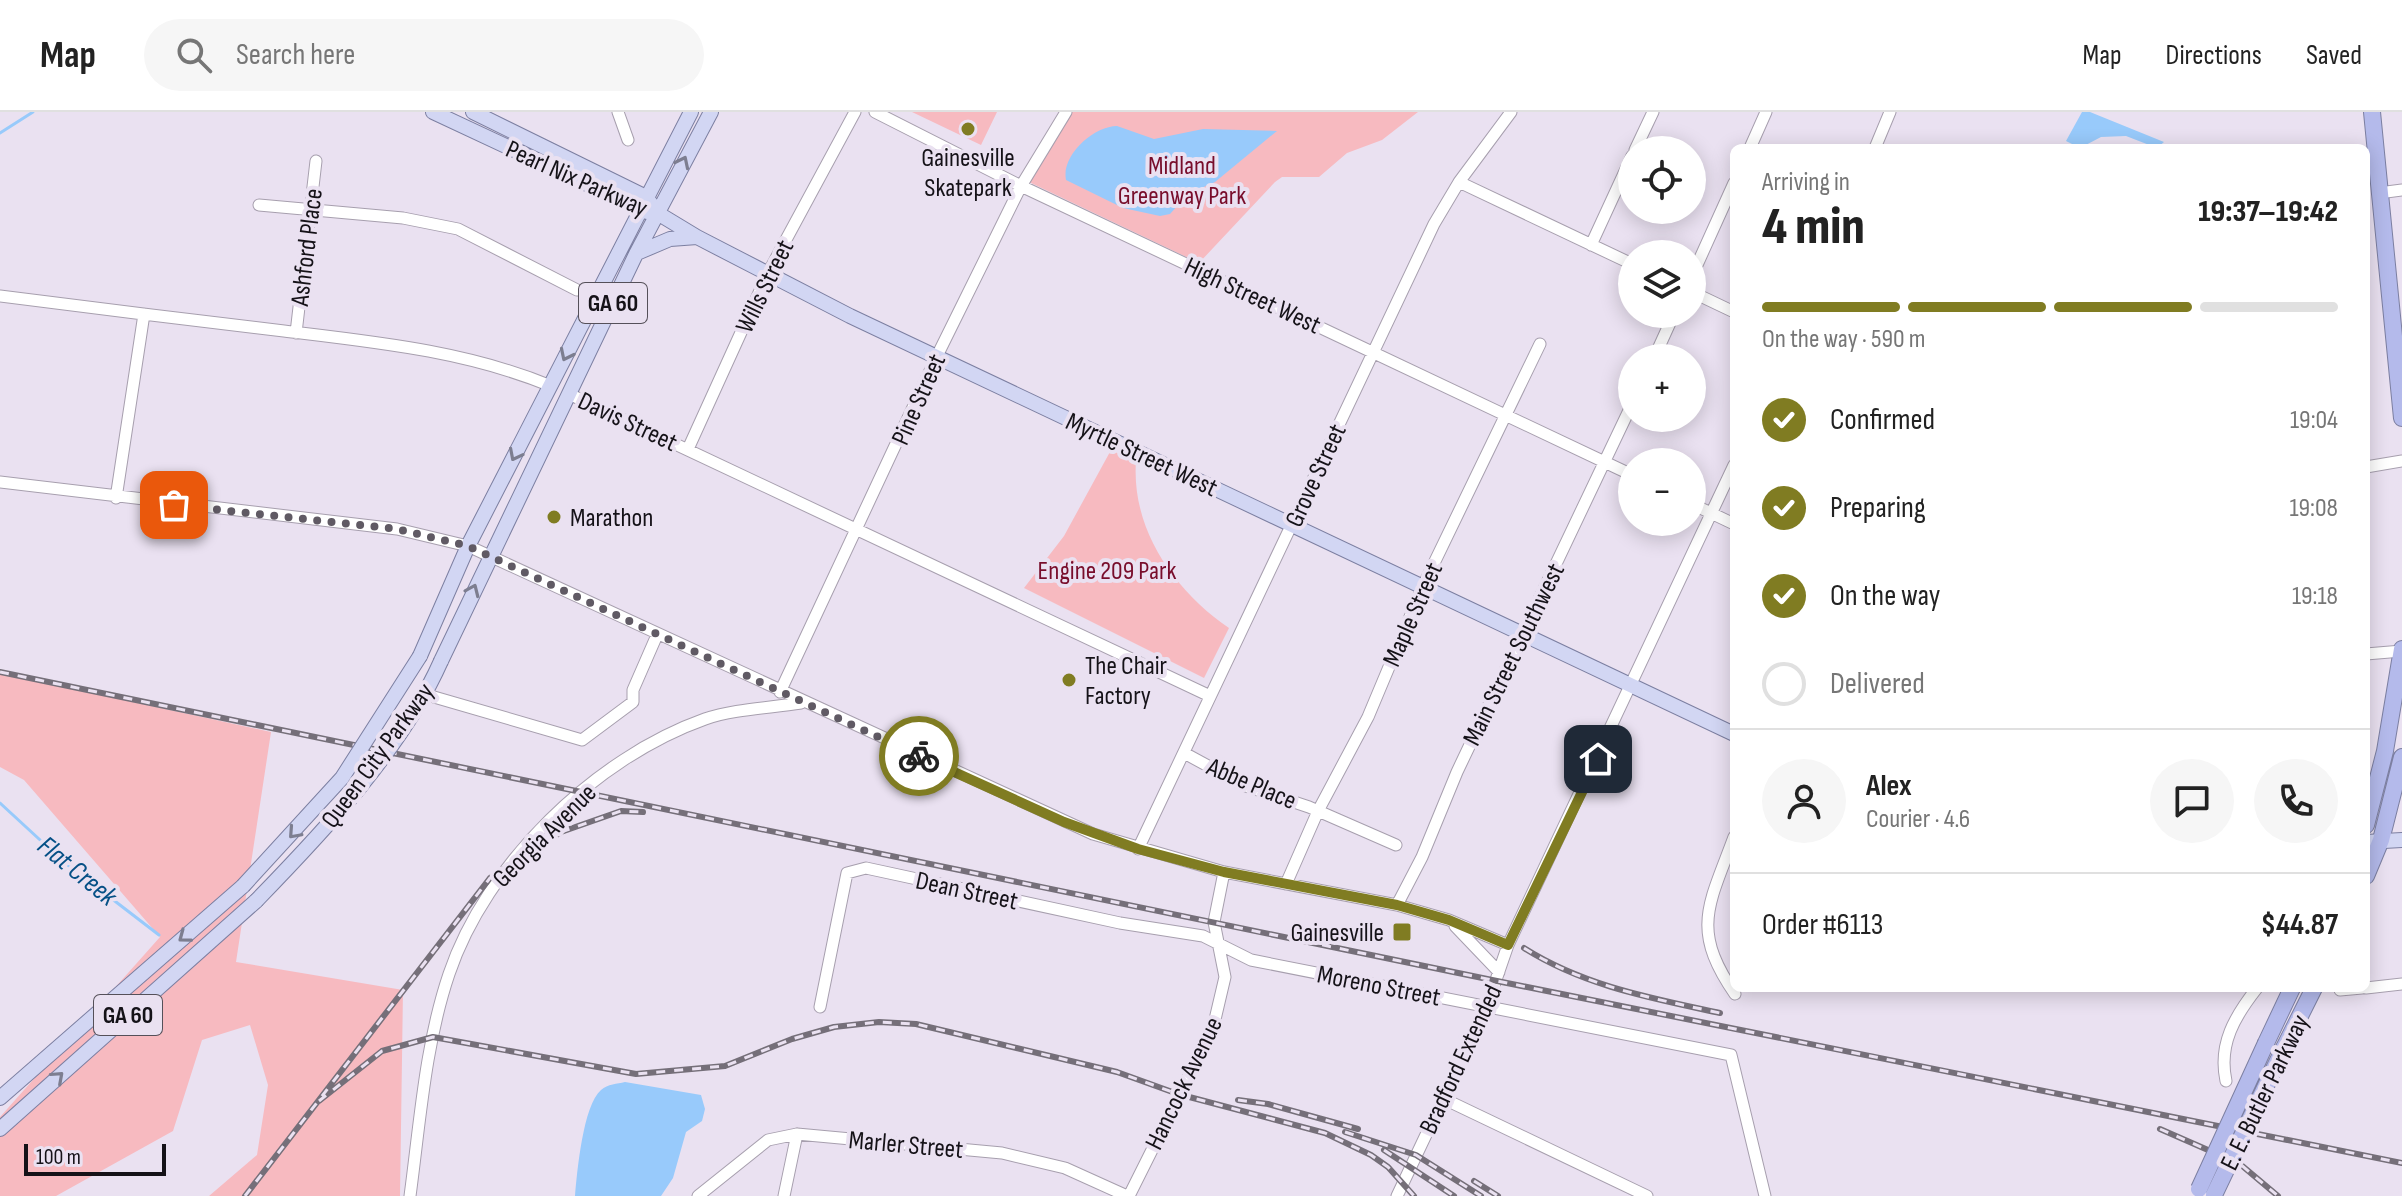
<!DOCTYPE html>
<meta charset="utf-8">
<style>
body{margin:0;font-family:"Sofia Sans Condensed",sans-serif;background:#f6f6f6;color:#222;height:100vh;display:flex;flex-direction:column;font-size:30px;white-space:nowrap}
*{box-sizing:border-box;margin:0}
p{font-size:26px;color:#767676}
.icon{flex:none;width:44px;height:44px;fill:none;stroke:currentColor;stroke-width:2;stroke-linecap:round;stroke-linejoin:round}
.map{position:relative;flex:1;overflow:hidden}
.panel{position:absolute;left:1730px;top:32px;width:640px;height:848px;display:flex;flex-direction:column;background:#fff;border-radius:12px;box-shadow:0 4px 20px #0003}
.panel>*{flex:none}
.buttons{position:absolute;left:1618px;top:24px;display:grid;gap:16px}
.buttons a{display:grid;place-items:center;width:88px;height:88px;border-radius:50%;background:#fff;box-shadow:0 4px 20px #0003;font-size:40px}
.scale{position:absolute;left:24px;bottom:20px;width:142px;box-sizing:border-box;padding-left:8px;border:4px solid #151218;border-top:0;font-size:22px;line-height:28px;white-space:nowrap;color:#151218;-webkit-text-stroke:6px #eae1f1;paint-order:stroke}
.pin{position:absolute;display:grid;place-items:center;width:68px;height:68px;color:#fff;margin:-34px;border-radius:16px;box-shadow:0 4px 12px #0006}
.courier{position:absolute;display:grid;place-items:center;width:80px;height:80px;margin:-40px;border:6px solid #807c22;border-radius:50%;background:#fff;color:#222;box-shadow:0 2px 10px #0007}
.overview em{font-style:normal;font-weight:800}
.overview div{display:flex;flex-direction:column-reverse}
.overview{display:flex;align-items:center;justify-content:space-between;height:136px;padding:0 32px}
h1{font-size:52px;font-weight:800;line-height:60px}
.bar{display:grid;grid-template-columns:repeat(4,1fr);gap:12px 8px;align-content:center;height:96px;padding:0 32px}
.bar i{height:10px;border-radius:6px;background:#e0e0e0}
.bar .current{background:#807c22}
.bar p{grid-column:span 4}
.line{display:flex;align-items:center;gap:20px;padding:0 32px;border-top:2px solid #e0e0e0}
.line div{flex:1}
.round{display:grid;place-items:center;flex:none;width:84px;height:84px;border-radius:42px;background:#f6f6f6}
ol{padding:0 32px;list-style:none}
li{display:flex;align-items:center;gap:24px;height:88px}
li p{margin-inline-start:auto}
li .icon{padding:8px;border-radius:50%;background:#807c22;color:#fff;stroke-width:4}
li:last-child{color:#767676}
li i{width:44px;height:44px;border:4px solid #e0e0e0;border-radius:50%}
header{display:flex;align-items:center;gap:48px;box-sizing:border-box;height:112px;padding:0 40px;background:#fff;border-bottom:2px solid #e0e0e0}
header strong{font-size:38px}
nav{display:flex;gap:44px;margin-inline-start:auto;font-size:28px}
.search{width:560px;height:72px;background:#f6f6f6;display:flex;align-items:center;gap:20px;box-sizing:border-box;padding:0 28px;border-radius:44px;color:#767676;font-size:30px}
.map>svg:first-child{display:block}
.green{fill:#f7bac0}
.water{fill:#98cafb}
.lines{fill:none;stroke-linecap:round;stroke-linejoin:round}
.stream{stroke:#98cafb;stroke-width:3}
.minor-casing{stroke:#a79fae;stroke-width:13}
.major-casing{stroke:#7c7fa1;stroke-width:16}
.highway-casing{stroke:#7c7fa1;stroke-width:18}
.minor{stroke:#fff;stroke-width:11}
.major{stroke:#d2d6f3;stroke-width:14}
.highway{stroke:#b4baeb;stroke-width:16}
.rail-casing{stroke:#756f79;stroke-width:6}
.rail{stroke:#eae1f1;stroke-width:3;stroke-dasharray:9;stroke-linecap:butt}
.major-bridge-casing{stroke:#7c7fa1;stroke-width:16;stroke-linecap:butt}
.highway-bridge-casing{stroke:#7c7fa1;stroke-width:18;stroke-linecap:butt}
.major-bridge{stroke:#d2d6f3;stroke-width:14}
.highway-bridge{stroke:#b4baeb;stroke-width:16}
.oneway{stroke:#7d7e90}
.done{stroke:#605a64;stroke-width:8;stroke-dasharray:0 14.4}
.route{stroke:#807c22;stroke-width:10}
.poi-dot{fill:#807c22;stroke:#eae1f1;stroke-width:3}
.labels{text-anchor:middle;stroke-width:8;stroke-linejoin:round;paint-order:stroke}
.shield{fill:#eae1f1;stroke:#555059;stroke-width:2}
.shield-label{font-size:24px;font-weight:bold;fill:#151218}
.poi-label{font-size:26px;fill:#151218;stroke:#eae1f1;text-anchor:start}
.park-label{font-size:26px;fill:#780d2b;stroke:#eae1f1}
.street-label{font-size:26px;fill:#151218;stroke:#eae1f1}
.water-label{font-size:28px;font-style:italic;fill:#065086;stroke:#eae1f1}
</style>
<header>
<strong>Map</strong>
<div class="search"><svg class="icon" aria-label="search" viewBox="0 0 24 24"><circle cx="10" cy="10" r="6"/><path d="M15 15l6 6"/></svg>Search here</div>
<nav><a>Map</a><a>Directions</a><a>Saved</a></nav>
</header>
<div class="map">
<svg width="2402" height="1084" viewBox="0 0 2402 1084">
<rect width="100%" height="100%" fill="#eae1f1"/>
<!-- green -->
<path class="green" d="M 912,0 L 997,0 L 981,33 Z
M 1072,0 L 1418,0 L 1382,28 L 1347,41 L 1319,65 L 1282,65 L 1275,70 L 1199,151 L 1029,70 Z
M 1111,338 L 1136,349 C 1131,418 1175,479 1229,516 L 1204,566 L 1024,476 L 1064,424 Z
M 0,561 L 271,620 L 236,850 L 403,878 L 400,1084 L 209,1084 L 257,1043 L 268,973 L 250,913 L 202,928 L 173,1019 L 56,1084 L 0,1084 L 0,1005 L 160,825 L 24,668 L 0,655 Z"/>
<!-- water -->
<path class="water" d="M 2082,0 L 2090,0 L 2164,30 L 2157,36 L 2126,24 L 2101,25 L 2080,36 L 2066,29 Z
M 1117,14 L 1154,27 L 1203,17 L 1277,19 L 1215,70 L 1188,82 L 1170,102 L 1160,104 L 1123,96 L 1066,68 C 1061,43 1094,14 1117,14 Z
M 625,970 L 701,983 L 705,997 L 702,1009 L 686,1020 L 673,1066 L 661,1084 L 575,1084 C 577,1061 583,993 601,978 C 608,972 617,972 625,970 Z"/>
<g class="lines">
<!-- stream -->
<path class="stream" d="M 0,21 L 33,0
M 0,691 L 64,750 L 159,823"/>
<!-- minor casing -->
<g class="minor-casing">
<path id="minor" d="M 618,0 L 628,28
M 875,0 L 1021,74 L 1632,363
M 1750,36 L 1766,0
M 1875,36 L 1890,0
M 1635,38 L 1653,0
M 1459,70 L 1632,152
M 2379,81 L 2402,78
M 259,93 L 403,106 L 458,117 L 577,178
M 1591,133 L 1632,44
M 1692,164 L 1734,71
M 1692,180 L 1734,200
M 0,184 C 95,196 189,208 284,219 C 375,230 466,239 551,274
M 296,221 L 316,49
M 1654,246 L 1674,202
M 569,282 L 1210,584
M 688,337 L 768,161 L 855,0
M 2366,355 L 2402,349
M 0,370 L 397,417 L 468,434 L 1093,722 L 1224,760 L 1397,793 L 1449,808 L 1508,833
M 116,386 L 144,202
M 1692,392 L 1734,412
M 2366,542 L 2402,539
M 780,580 L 937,244 L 1021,74 L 1066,0
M 434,585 L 582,628 L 633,590 L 633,578 L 657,523
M 1186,642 L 1243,673 L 1309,695 L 1396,733
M 1734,725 C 1709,793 1690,817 1735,882
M 1138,737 L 1434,112 L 1459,70 L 1511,0
M 1286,772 L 1318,699 L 1368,605 L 1423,474 L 1540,232
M 1397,793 L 1422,745 L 1457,660 L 1632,292
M 1455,814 L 1499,860
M 2366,876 L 2402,872
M 2340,878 L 2362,876
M 820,895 L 847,761 L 866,756 L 1120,811 L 1203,824 L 1251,848 L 1731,943 L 1765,1084
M 2226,969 C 2218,932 2235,904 2257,876
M 1442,986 L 1647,1084
M 410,1084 C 420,1010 425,933 449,862 C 486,752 595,646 705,607 C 734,597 770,596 801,591
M 698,1084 L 768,1028 L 797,1022 L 1002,1041 L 1065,1056 L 1127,1084
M 784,1084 L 797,1022
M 1129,1084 L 1213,916 L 1225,865 L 1214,810 L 1224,760
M 1397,1084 L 1487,894 L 1508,833 L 1734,353"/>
</g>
<!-- major casing -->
<g class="major-casing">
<path id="major" d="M 433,0 L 647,100
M 473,0 L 646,85 L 659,102 L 697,125 L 850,204 L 1734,622
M 637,141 L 670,127 L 697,125
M 420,544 L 468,434 L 691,0
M 441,549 L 636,142 L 711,0
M 2366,730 L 2402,728
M 0,986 L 243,774
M 0,1017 L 256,789"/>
</g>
<!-- highway casing -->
<g class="highway-casing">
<path id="highway" d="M 2372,0 L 2402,306
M 2366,713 L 2385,639 L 2402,537
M 2366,764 L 2381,728 L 2402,645
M 2266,931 L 2292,876
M 2284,936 L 2314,876"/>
</g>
<!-- minor -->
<use href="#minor" class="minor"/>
<!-- major -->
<use href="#major" class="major"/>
<!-- highway -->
<use href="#highway" class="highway"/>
<!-- rail casing -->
<g class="rail-casing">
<path id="rail" d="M 0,560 L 1497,869 L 2402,1051
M 1524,836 C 1584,874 1651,886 1720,901
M 1238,988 L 1268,992 L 1358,1017
M 319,989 L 382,939 L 433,925 L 636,962 L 725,954 L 792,927 L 834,915 L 879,910 L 916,912 L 1117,960 L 1178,982 L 1325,1021 L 1371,1043 L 1388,1055 L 1414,1084
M 2160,1017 L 2240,1052 L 2278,1084
M 1345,1020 L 1416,1043 L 1481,1084
M 1384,1038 L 1454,1084
M 1474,1069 L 1498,1084
M 245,1084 L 490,766 L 561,720 L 621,699 L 643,700"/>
</g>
<!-- rail -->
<use href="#rail" class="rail"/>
<!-- major-bridge casing -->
<g class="major-bridge-casing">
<path id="major-bridge" d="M 243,774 L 342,666 L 420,544
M 256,789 C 323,720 402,637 441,549"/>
</g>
<!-- highway-bridge casing -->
<g class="highway-bridge-casing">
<path id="highway-bridge" d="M 2199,1077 L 2266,931
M 2214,1083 L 2284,936"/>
</g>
<!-- major-bridge -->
<use href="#major-bridge" class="major-bridge"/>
<!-- highway-bridge -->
<use href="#highway-bridge" class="highway-bridge"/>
</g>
<!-- one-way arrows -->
<defs><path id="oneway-chevron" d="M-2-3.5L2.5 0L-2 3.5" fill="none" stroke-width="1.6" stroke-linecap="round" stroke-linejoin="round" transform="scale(2)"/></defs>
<g class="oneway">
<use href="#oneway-chevron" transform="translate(683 50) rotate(-64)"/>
<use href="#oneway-chevron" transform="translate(566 243) rotate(116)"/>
<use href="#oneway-chevron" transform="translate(515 343) rotate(117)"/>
<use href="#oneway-chevron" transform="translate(473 478) rotate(-66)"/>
<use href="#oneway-chevron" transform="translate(294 721) rotate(132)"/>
<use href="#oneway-chevron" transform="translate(184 825) rotate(143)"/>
<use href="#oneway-chevron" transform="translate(58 965) rotate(-42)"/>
</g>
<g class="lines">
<!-- done -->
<path class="done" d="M 174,393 L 397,417 L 468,434 L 919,644"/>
<!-- route -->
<path class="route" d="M 919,644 L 1064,710 L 1138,737 L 1224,760 L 1397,793 L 1449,808 L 1508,833 L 1598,647"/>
</g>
<!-- markers -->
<g class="poi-dot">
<circle cx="968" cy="17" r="8"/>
<circle cx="554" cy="405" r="8"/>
<circle cx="1069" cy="568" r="8"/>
<rect x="1392" y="810" width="20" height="20" rx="4"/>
</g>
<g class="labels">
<!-- shield labels -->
<g class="shield">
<rect x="579" y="171" width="68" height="40" rx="6"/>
<rect x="94" y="883" width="68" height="40" rx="6"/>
</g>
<g class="shield-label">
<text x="613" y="199">GA 60</text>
<text x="128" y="911">GA 60</text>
</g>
<!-- poi labels -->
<g class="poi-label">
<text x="968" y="54" text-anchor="middle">Gainesville<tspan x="968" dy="30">Skatepark</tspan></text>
<text x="570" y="414">Marathon</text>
<text x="1085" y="562">The Chair<tspan x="1085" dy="30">Factory</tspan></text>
<text x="1384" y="829" text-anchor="end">Gainesville</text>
</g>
<!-- park labels -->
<g class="park-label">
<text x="1182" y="62">Midland<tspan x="1182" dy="30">Greenway Park</tspan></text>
<text x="1107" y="467">Engine 209 Park</text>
</g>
<!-- street labels -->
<g class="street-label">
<text transform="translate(577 66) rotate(24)" y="9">Pearl Nix Parkway</text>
<text transform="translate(306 135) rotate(-83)" y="9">Ashford Place</text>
<text transform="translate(764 174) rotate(-64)" y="9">Wills Street</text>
<text transform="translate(1253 183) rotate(25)" y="9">High Street West</text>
<text transform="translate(918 287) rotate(-66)" y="9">Pine Street</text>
<text transform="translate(628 309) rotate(25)" y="9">Davis Street</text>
<text transform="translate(1142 342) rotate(25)" y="9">Myrtle Street West</text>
<text transform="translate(1315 363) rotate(-65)" y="9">Grove Street</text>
<text transform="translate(1412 502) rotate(-66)" y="9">Maple Street</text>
<text transform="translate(1513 542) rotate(-64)" y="9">Main Street Southwest</text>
<text transform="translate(377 643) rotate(-54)" y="9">Queen City Parkway</text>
<text transform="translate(1252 671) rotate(23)" y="9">Abbe Place</text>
<text transform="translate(544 723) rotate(-45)" y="9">Georgia Avenue</text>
<text transform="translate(967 778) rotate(12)" y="9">Dean Street</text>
<text transform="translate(1379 873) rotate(11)" y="9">Moreno Street</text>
<text transform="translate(1460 947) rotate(-65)" y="9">Bradford Extended</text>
<text transform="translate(1183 971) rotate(-64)" y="9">Hancock Avenue</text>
<text transform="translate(2264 980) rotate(-64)" y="9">E. E. Butler Parkway</text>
<text transform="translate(906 1032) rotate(5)" y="9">Marler Street</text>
</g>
<!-- water labels -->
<g class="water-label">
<text transform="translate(78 758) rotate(39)" y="10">Flat Creek</text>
</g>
</g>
</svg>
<div class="buttons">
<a><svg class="icon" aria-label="locate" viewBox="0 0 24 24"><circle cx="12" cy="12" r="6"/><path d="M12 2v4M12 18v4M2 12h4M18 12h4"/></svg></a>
<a><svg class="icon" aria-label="layers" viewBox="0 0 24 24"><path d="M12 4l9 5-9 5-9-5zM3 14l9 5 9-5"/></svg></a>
<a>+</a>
<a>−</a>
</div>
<div class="scale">100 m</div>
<div class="pin" style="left:174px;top:393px;background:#ea580c"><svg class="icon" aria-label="bag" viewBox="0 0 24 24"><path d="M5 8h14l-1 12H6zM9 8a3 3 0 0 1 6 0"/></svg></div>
<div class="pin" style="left:1598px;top:647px;background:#1f2937"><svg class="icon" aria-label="home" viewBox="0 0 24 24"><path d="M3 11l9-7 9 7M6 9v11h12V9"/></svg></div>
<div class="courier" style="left:919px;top:644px"><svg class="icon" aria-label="bike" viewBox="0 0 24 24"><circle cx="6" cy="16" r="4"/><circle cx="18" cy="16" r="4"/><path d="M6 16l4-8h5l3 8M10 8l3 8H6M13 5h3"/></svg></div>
<section class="panel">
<div class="overview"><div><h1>4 min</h1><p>Arriving in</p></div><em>19:37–19:42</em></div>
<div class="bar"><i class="current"></i><i class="current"></i><i class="current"></i><i></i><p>On the way · 590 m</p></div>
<ol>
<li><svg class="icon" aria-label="check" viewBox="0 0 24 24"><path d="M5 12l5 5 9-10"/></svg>Confirmed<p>19:04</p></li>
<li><svg class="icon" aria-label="check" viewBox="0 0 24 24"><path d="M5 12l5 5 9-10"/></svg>Preparing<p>19:08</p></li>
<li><svg class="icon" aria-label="check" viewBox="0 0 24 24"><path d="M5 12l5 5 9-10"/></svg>On the way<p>19:18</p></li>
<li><i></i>Delivered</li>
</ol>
<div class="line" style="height:144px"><a class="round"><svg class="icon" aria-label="person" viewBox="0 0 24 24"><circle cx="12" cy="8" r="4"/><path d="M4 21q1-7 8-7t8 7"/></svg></a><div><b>Alex</b><p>Courier · 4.6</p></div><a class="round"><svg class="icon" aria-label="chat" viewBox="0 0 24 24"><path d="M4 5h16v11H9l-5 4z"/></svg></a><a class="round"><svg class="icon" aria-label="phone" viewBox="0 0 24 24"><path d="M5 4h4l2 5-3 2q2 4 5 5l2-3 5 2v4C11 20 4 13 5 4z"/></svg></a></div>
<div class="line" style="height:104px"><div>Order #6113</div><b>$44.87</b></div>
</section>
</div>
